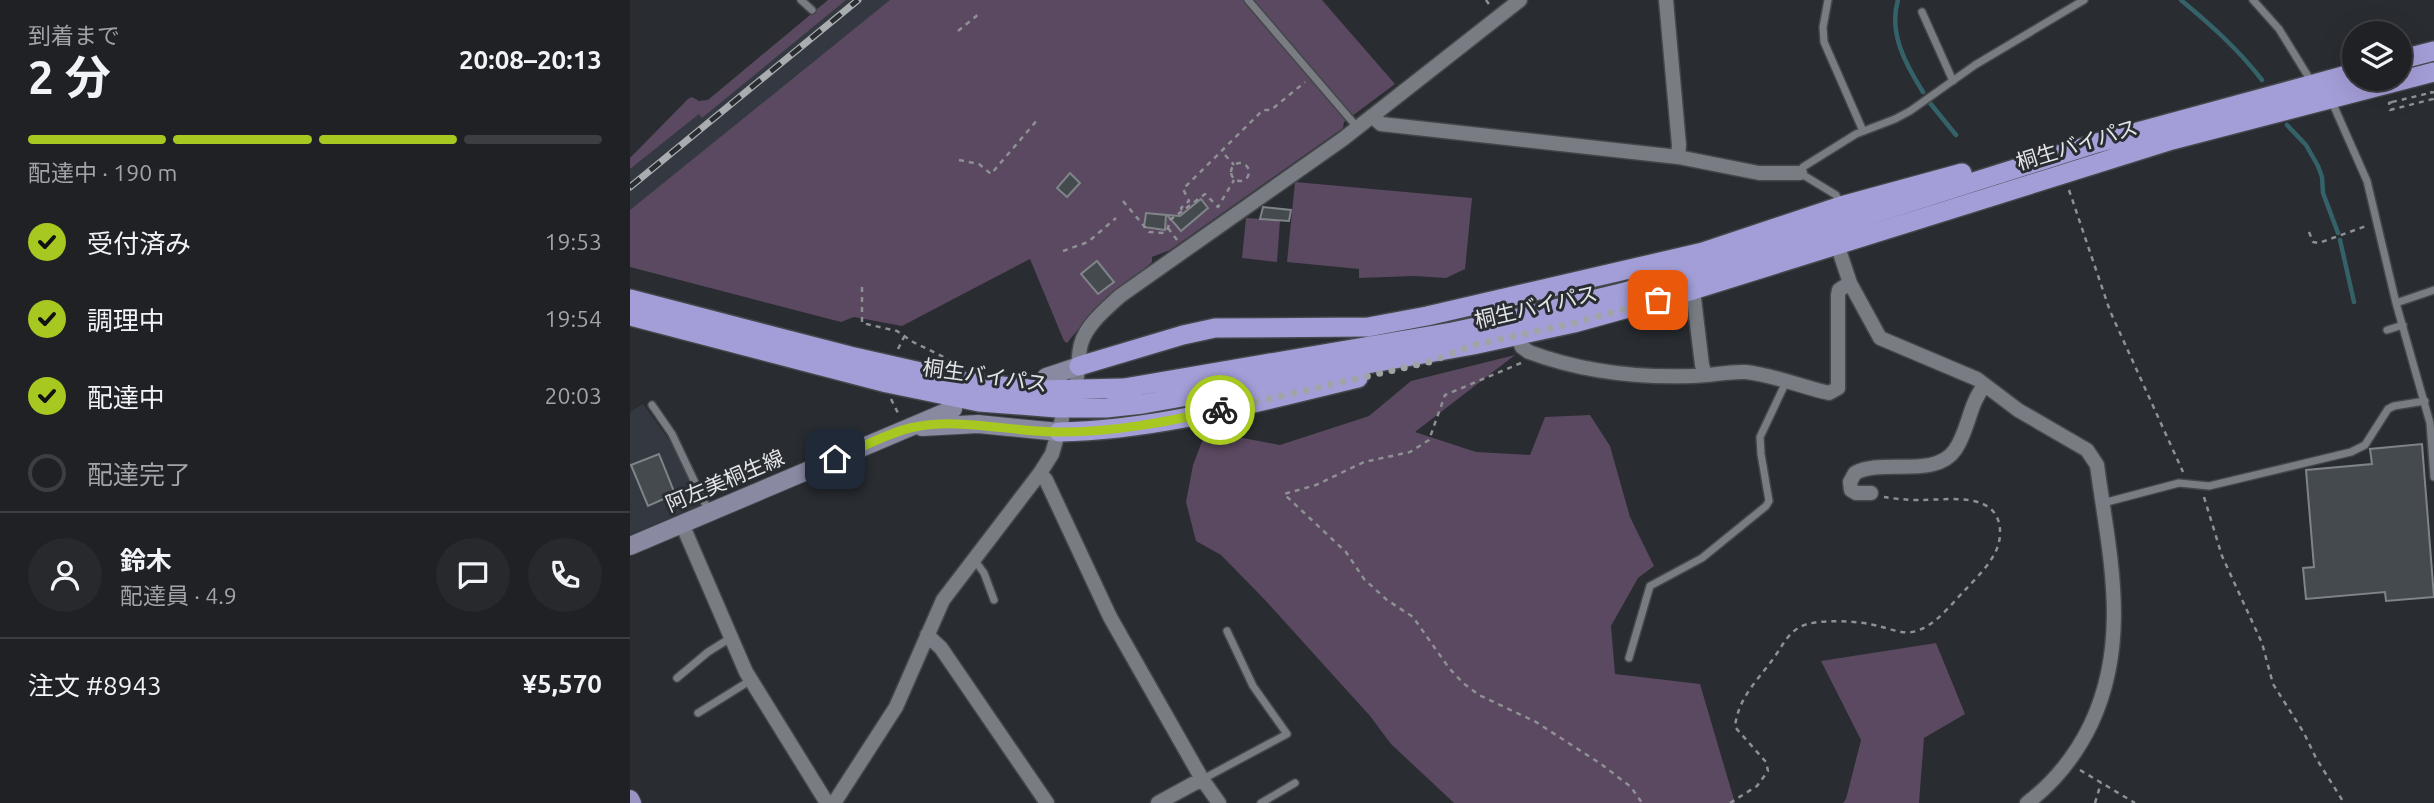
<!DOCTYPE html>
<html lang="ja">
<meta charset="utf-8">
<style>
body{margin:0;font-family:Ubuntu,"Noto Sans JP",sans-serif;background:#27292d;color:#f1f3f6;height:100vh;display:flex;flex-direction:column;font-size:26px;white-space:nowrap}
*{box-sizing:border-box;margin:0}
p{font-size:23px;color:#a1a3a7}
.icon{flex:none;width:38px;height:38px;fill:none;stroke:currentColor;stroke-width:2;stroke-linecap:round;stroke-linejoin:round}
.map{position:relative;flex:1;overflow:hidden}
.details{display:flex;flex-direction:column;background:#1f2125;width:630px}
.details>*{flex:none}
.controls{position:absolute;left:1712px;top:21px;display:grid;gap:14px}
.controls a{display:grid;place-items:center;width:70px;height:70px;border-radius:50%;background:#1f2125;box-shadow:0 7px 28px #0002,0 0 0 2px #3c3e42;font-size:35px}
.pin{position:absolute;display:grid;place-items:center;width:60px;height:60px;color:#fff;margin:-30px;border-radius:14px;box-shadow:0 4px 10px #0006}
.courier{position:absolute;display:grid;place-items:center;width:70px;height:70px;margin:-35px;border:5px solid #a6c821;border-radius:50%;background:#fff;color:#222;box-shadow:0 2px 9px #0007}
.overview em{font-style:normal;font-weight:700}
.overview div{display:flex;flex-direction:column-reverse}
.overview{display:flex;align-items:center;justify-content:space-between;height:119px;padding:0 28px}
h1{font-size:46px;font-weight:700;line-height:52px}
.bar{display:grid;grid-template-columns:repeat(4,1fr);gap:10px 7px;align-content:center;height:84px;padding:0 28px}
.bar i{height:9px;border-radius:5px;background:#3c3e42}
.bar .selected{background:#a6c821}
.bar p{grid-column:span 4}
.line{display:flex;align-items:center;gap:18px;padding:0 28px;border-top:2px solid #3c3e42}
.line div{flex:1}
.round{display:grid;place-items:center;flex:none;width:74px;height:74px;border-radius:37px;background:#27292d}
ol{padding:0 28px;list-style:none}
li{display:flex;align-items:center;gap:21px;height:77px}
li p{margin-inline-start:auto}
li .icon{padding:7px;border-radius:50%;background:#a6c821;color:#111;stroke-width:4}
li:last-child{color:#a1a3a7}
li i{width:38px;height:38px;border:4px solid #3c3e42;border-radius:50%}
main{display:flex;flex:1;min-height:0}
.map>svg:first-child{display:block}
.built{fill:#333841}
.green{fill:#5a4960}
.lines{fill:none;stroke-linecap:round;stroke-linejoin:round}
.stream{stroke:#346268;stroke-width:4.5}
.building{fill:#454a4e;stroke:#7e8488;stroke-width:2}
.service-casing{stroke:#44474a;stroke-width:10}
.minor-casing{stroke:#44474a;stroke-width:17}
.secondary-casing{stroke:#44474a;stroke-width:20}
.primary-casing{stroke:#44474a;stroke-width:20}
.trunk-casing{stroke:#44474a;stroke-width:22}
.path{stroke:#8e9094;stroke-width:2.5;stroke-dasharray:5 5;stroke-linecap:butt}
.service{stroke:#797c82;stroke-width:7}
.minor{stroke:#797c82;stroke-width:14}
.secondary{stroke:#8989a2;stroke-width:18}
.primary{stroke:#9995c2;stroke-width:18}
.trunk{stroke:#a49ed8;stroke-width:19}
.rail-casing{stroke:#aaadb0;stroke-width:7}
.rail{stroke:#292c31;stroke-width:4.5;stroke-dasharray:13;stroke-linecap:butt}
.path-bridge{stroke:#8e9094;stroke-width:2.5;stroke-dasharray:5 5;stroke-linecap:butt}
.done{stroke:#a1a4a7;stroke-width:7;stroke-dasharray:0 12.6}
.route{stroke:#a6c821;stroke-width:9}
.labels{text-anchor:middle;stroke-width:6;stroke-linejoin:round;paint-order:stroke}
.street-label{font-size:21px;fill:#e2e4e7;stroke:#292c31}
</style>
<main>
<section class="details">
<div class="overview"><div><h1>2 分</h1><p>到着まで</p></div><em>20:08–20:13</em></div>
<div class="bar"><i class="selected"></i><i class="selected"></i><i class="selected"></i><i></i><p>配達中 · 190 m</p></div>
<ol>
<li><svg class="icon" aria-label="check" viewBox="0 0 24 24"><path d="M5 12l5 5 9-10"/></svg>受付済み<p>19:53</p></li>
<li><svg class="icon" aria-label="check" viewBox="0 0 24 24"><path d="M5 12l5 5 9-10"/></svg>調理中<p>19:54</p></li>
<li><svg class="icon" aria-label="check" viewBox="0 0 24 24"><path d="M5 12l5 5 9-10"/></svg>配達中<p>20:03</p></li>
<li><i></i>配達完了</li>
</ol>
<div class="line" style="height:126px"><a class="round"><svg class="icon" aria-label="person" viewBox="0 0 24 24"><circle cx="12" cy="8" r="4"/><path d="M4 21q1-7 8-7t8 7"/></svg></a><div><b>鈴木</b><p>配達員 · 4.9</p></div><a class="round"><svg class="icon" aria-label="chat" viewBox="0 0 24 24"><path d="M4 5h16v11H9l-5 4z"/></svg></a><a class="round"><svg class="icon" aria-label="phone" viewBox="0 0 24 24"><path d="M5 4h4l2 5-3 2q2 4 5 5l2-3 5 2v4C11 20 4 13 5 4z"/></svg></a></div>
<div class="line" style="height:91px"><div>注文 #8943</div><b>¥5,570</b></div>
</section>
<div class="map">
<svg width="1804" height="803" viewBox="0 0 1804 803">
<rect width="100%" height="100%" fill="#292c31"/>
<!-- built -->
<path class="built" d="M 198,0 L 267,0 L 0,211 L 0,158 L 58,99 L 62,97 L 69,101 L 78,100 Z
M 13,404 L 45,448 L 71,502 L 70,505 L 0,535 L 0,412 Z"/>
<!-- green -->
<path class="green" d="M 198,0 L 216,0 L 72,118 L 69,114 L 0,169 L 0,158 L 58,99 L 62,97 L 69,101 L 78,100 Z
M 260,0 L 692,0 L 765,84 L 714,122 L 713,128 L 540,250 L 522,257 L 522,262 C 513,271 501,277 491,286 C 470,303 454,322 437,343 L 434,341 L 400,259 L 272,326 L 224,317 L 211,322 L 0,267 L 0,210 Z
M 665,182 L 842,198 L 835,269 L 816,278 L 784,276 L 729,278 L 729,269 L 657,262 Z
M 616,218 L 650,220 L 647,262 L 612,258 Z
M 885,355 L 785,432 L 846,452 L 900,455 L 915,417 L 960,415 L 980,446 L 1000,517 L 1024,566 L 1008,578 L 981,626 L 985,674 L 1070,684 L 1105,803 L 824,803 L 761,744 L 740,716 L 635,600 L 591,555 L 566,541 L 556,502 L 563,465 L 576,431 L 650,445 L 739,416 L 781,381 Z
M 1306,643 L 1335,714 L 1294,738 L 1289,803 L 1213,803 L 1216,799 L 1231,740 L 1191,661 Z"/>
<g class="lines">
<!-- stream -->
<path class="stream" d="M 1268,0 C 1258,33 1276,65 1293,92
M 1551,0 C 1581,25 1608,49 1632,80
M 1300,103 L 1326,135
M 1657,125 L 1676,145 L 1688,166 L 1692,177 L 1693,193 L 1708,233
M 1710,240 L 1724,302"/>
</g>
<!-- building -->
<path class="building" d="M 440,173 L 450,183 L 437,197 L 427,188 Z
M 571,199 L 578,208 L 551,231 L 537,215 L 550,216 Z
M 633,207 L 661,210 L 659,221 L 630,219 Z
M 516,213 L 536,215 L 535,230 L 514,227 Z
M 467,261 L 484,282 L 468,294 L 451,274 Z
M 1792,444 L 1804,597 L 1756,601 L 1755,592 L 1676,599 L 1673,568 L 1684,567 L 1676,470 L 1742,464 L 1740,449 Z
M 29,454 L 45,494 L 18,506 L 1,465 Z"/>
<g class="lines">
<!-- service casing -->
<g class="service-casing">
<path id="service" d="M 171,0 L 182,10
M 618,0 L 727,127
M 1198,0 L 1193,27 L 1194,42 L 1233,131
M 1623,0 L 1649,29 L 1681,81
M 1292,12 L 1323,81
M 1702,102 L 1737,181 L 1766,303 L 1800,423 L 1804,477
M 1210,205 L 1206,195 L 1170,173 L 1173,167 L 1226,134 L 1265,119 L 1280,111 L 1345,65 L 1454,0
M 1766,303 L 1804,290
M 1757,330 L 1773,325
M 22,405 L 42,434 L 79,512
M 1473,503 L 1549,483 L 1579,486 L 1721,452 L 1735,445 L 1758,409 L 1764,406 L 1795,401
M 343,558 L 354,573 L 364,600
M 999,658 L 1020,586 L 1072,558 L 1136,506 L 1139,501 L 1131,454 L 1130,437 L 1156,382
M 47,678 L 78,652 L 102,637
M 68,713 L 121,680
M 573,779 L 657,734 L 623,686 L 597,631
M 631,803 L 665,783"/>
</g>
<!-- minor casing -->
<g class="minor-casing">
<path id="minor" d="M 1036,0 L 1049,145 L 1048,157
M 742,116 L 751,124 L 1048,157 L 1129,173 L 1170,173
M 1207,244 L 1220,283 L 1250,338 L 1347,379 L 1388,410 L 1457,450 L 1467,465 C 1479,554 1501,639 1461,724 C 1446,755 1425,782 1397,803
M 1063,290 L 1072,365 L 1075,375
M 887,336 L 892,347 L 899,352 C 950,371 1008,378 1063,376 C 1081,376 1098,371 1116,372 C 1144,375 1172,387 1199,393 L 1208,388 L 1208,295 L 1209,290 L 1220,283
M 447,377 C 449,366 448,355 451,344 C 456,325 476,309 490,296 L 713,139 L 890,0
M 410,473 L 416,480 L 480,617 L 572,779 L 589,803
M 1241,493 L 1226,493 L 1221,490 L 1220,482 L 1225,473 C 1252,458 1305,479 1325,450 C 1339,430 1339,403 1355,385
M 52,524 L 116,672 L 197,803
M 297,635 L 311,648 L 417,803
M 204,803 L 266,707 L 313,600 L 410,473 L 422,454 L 432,419
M 528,803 L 572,779"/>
</g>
<!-- secondary casing -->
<g class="secondary-casing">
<path id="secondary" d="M 416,377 L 449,366
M 292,427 L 348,424 L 429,432
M 0,546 L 323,409"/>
</g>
<!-- primary casing -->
<g class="primary-casing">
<path id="primary" d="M 0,799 L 2,803"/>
</g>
<!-- trunk casing -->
<g class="trunk-casing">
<path id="trunk" d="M 1769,60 L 1804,51
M 0,299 L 220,356 L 335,382 L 408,390 L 494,388 L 822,332 L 884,319 L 995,292 L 1467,143 L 1724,73
M 0,316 L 257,383 L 349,402 L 427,408 L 476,408 L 513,404 L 843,345 L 944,323 L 1063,290 L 1542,140 L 1804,72
M 449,366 L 553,335 L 585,328 L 738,327 L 797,316 L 1073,252 L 1211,206 L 1332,173
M 429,432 C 530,430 630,401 728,378"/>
</g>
<!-- path -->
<path class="path" d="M 856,0 L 861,7
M 328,31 L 350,13
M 1762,102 L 1759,103 L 1760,110 L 1803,99 L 1801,91
M 595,155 L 604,165
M 329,160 L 349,164 L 361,174 L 409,118
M601 172a9 9 0 1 1 18 0a9 9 0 1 1-18 0Z
M 1439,190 L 1480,311 L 1553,472
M 493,201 L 519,232 L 534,233 L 538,228 L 540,220 L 575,194 L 588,207 L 604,180
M 552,210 L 551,208 L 559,201 L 553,189 L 633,110 L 641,110 L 675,82
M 538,228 L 547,240
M 1679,232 L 1683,242 L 1689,243 L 1736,226
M 433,251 L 458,242 L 486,218
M 232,287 L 232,323 L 267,331 L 283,342 L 324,362
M 268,349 L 274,337
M 891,363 L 815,395 L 799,440 L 780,452 L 734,462 L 686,485 L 654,494 L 716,552 L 734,579 L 757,600 L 783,617 L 819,668 L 833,683 L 849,695 L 906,722 L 971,764 L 1001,787 L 1012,803
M 261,399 L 269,415
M 1574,497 L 1592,556 L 1632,643 L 1643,684 L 1674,733 L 1686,758 L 1714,803
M 1450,770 L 1505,803
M 1100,803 L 1127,786 L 1138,771 L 1136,762 L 1105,727 C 1108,698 1127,681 1143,659 C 1152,647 1157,634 1170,627 C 1185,618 1231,621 1248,626 C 1262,629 1276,636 1289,630 C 1308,623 1323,602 1337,588 C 1350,574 1369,556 1370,535 C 1372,490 1319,500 1291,500 C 1278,500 1266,499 1254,497
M 1465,803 L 1471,783"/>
<!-- service -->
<use href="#service" class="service"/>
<!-- minor -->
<use href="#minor" class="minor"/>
<!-- secondary -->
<use href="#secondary" class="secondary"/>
<!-- primary -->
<use href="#primary" class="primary"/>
<!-- trunk -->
<use href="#trunk" class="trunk"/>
<!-- rail casing -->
<g class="rail-casing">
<path id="rail" d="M 0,187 L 228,0"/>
</g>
<!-- rail -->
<use href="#rail" class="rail"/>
<!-- path-bridge -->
<path class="path-bridge" d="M 1762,102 L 1804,92"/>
</g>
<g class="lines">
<!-- done -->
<path class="done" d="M 590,410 L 799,362 L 843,345 L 944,323 L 1028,300"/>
<!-- route -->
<path class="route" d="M 205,459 C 229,449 255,434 280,428 C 328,417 376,431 425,432 C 480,433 536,422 590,410"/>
</g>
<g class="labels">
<!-- street labels -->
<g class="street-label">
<text transform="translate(1447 145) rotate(-17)" y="7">桐生バイパス</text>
<text transform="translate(906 307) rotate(-13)" y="7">桐生バイパス</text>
<text transform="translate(355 376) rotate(8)" y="7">桐生バイパス</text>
<text transform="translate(95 481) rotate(-23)" y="7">阿左美桐生線</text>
</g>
</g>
</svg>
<div class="controls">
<a><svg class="icon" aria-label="layers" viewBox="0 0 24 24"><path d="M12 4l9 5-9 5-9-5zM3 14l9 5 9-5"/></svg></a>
</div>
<div class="pin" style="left:1028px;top:300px;background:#ea580c"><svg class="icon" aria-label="bag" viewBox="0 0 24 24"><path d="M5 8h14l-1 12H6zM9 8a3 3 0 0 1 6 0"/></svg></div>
<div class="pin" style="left:205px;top:459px;background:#1f2937"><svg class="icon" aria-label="home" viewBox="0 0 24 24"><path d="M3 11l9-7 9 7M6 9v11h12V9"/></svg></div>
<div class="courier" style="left:590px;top:410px"><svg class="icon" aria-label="bike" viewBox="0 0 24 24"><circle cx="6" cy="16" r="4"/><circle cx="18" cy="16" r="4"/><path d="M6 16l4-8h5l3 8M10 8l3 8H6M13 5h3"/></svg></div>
</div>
</main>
